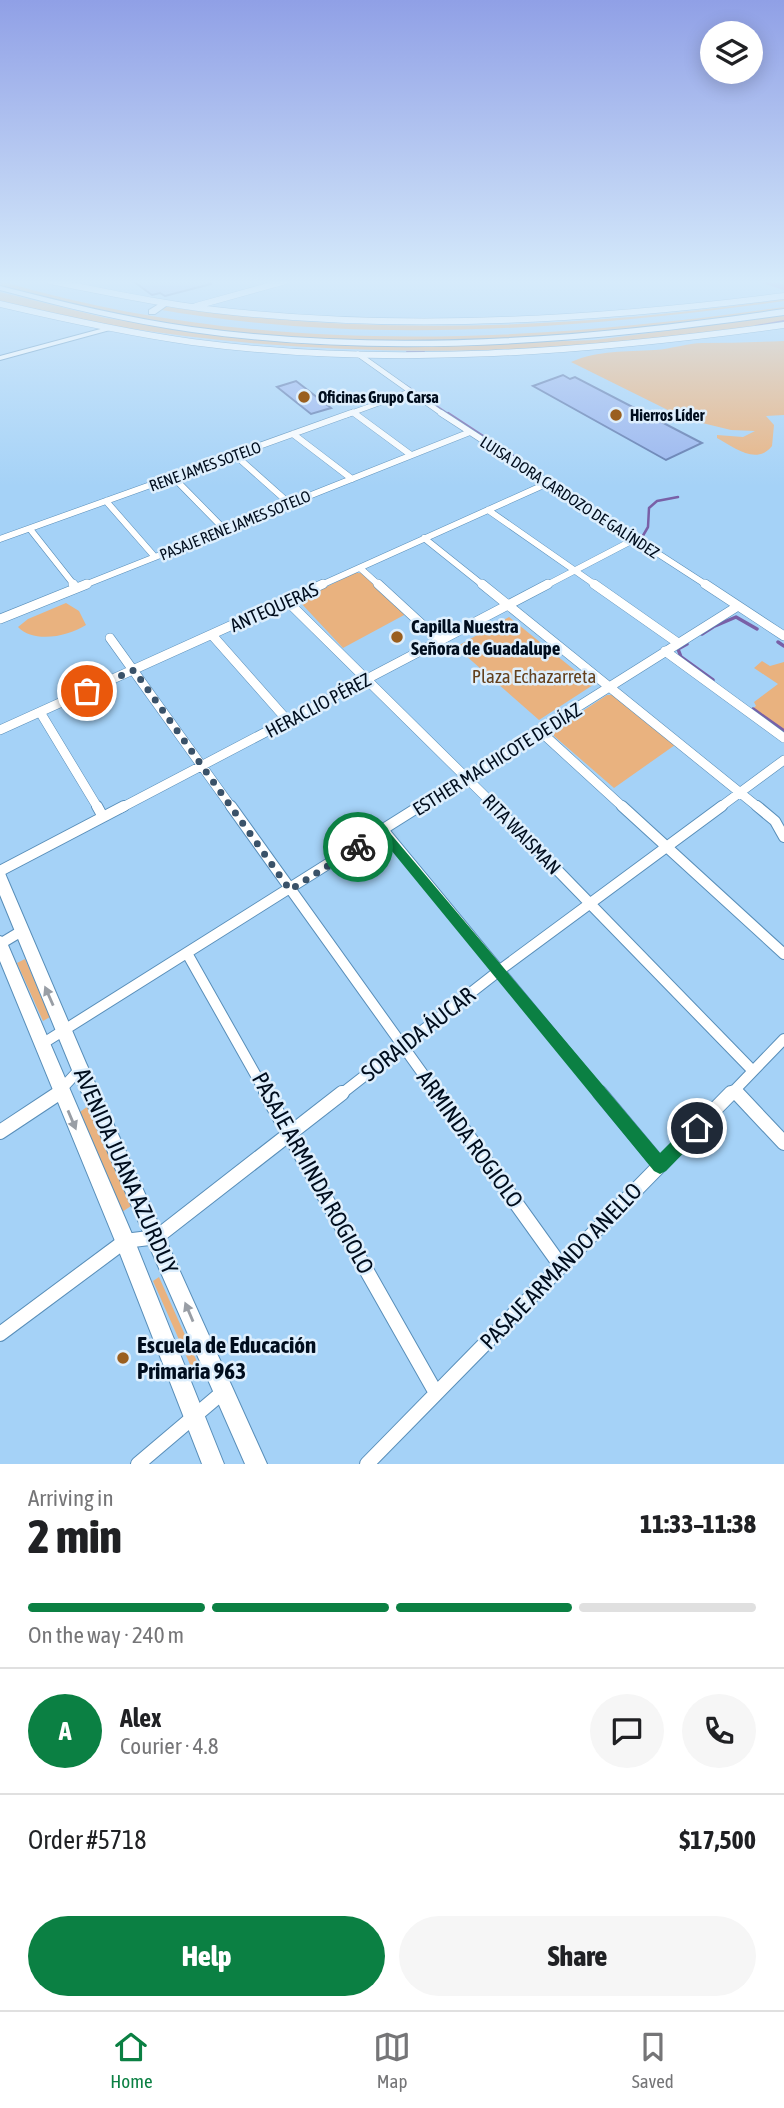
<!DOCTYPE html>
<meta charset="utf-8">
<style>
body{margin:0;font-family:"Asap Condensed",sans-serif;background:#f6f6f6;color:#202124;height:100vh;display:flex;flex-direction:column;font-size:26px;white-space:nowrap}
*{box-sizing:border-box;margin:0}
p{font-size:23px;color:#757577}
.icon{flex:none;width:38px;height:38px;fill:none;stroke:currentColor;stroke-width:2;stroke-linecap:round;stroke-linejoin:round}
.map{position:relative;height:1464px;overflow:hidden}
.sheet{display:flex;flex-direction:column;background:#fff;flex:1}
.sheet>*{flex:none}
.controls{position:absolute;left:700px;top:21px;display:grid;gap:14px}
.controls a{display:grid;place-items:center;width:63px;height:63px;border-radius:50%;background:#fff;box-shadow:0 4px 18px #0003;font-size:35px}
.pin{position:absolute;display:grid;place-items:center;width:60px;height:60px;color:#fff;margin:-30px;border:4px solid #fff;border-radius:50%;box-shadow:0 2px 7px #0007}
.courier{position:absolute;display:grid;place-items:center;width:70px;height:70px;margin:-35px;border:5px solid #0b8043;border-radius:50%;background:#fff;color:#222;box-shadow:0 2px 9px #0007}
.overview em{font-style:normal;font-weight:800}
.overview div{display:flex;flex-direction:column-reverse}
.overview{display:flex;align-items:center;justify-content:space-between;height:119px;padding:0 28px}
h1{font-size:46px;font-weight:800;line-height:52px}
.bar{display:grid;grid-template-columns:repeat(4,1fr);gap:10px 7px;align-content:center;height:84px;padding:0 28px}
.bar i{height:9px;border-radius:5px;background:#e0e0e0}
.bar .current{background:#0b8043}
.bar p{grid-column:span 4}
.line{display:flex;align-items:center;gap:18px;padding:0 28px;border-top:2px solid #e0e0e0}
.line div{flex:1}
.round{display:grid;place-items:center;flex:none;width:74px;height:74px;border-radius:37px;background:#f6f6f6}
.button{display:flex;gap:14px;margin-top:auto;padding:14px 28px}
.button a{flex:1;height:80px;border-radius:42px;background:#0b8043;color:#fff;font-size:28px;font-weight:800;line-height:80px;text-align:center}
.button a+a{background:#f6f6f6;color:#202124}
.tab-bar{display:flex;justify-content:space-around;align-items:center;height:98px;border-top:2px solid #e0e0e0;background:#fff;font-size:19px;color:#757577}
.tab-bar a{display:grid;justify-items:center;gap:4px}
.tab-bar .current{color:#0b8043}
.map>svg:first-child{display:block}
.green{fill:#e9b27f}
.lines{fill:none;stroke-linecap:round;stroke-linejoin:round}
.stream-far2{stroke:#7960a7;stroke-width:2}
.stream-far1{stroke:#7960a7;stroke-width:2.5}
.stream{stroke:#7960a7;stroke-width:3.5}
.river{fill:#ad83e2;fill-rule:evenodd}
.building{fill:#99b5ee;stroke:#5f79ae;stroke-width:2}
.minor-far4-casing{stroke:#588eb9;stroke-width:6}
.minor-far3-casing{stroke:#588eb9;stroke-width:7}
.minor-far2-casing{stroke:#588eb9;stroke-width:10}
.minor-far1-casing{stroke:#588eb9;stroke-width:12}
.minor-casing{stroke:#588eb9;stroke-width:16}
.tertiary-casing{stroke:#588eb9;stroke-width:7}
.secondary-casing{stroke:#588eb9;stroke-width:2}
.trunk-casing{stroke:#588eb9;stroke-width:2}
.minor-far4{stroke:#fff;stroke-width:5}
.minor-far3{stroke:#fff;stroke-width:6}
.minor-far2{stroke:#fff;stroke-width:9}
.minor-far1{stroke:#fff;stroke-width:10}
.minor{stroke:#fff;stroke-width:14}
.tertiary{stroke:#fff;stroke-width:6}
.secondary{fill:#fff;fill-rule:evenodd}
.trunk{fill:#fff;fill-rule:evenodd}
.oneway{fill:#999ea5}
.route{fill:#0b8043}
.done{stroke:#3a5269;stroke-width:7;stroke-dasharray:0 12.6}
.poi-dot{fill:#9a5f1f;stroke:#deeffd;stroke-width:2.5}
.labels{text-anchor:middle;stroke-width:5;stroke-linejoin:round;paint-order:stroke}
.far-poi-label{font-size:16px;font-weight:bold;fill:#000d1d;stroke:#deeffd;text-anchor:start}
.far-street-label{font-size:16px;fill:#000d1d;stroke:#deeffd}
.street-label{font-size:19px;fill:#000d1d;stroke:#deeffd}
.poi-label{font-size:19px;font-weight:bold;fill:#000d1d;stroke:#deeffd;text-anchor:start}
.park-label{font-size:19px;fill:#63401d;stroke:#deeffd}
.near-street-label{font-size:23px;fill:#000d1d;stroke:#deeffd}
.near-poi-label{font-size:23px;font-weight:bold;fill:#000d1d;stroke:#deeffd;text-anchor:start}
</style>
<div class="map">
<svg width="784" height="1464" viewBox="0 0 784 1464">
<rect width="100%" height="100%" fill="#a5d2f7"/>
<!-- green -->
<path class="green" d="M 1,281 C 253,357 526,344 784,307 L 784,311 C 714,320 644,330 573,337 C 429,350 245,342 103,312 C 68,305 34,295 0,286 Z
M 0,292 L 106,318 L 221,335 L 447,345 L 595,340 L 780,316 L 784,316 L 784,322 C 560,357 338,362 114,326 C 75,320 38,309 0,301 Z
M 784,299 L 784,301 C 577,329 364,346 156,309 L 163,306 C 368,337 579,329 784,299 Z
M 784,341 L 784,415 L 766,416 L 774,425 L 772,446 C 756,466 734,447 717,438 L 717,435 L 743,437 L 755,431 L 731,430 L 686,419 L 571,362 C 599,350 626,352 655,350 C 672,349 687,343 703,343 C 730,343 757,342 784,341 Z
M 355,573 L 362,573 L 406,614 L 343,648 L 300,602 L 301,599 Z
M 66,603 L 79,611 L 86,625 C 69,636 34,644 18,627 L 28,619 Z
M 509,617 L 593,685 L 539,720 L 456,647 Z
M 762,661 L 770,666 L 784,662 L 784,730 L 753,708 L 756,706 L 754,702 L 778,684 L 754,668 Z
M 607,695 L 614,695 L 675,745 L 614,788 L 554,736 L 554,730 Z
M 25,959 L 50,1017 L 43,1021 L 17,963 Z
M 88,1106 L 131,1206 L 122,1212 L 80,1112 Z
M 159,1277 L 198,1364 L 192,1369 L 153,1281 Z"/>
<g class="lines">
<!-- stream-far2 -->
<path class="stream-far2" d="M 756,326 L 784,321
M 407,352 L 424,352
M 405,385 L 450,415"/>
<!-- stream-far1 -->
<path class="stream-far1" d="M 448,413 L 527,465
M 641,539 L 648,527 L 649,508 L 657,501 L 678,497"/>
<!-- stream -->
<path class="stream" d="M 715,626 L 736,617 L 757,629
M 702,634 L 713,627
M 778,642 L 784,646
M 687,644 L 678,649 L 681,657 L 713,680
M 753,709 L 784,731"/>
<!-- river -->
<path class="river" d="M 760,281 L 784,284 L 784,290 L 762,283 Z"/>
</g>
<!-- building -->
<path class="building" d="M 133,281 L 211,281 L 211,284 L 165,296 L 160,293 L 152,295 Z
M 563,375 L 570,379 L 575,377 L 702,443 L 666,460 L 533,386 Z
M 296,381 L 331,408 L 311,414 L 277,387 Z"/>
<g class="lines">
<!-- minor-far4 casing -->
<g class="minor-far4-casing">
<path id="minor-far4" d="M 358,354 L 444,415
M 353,412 L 357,415
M 346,415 L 409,392"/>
</g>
<!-- minor-far3 casing -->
<g class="minor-far3-casing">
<path id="minor-far3" d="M 354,413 L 411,455
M 441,413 L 708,586
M 293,434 L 352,479
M 235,455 L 290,504
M 173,477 L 225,530
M 106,501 L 155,557
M 488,510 L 597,586
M 30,529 L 75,586
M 424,538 L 484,586
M 0,539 L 351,413
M 360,568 L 380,586
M 82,586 L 470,432
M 319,586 L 548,483
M 545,586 L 635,539"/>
</g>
<!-- minor-far2 casing -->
<g class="minor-far2-casing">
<path id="minor-far2" d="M 73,584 L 76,588
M 378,584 L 440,641
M 482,584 L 759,808
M 594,584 L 678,643
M 705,584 L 784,636
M 287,601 L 497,808
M 0,619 L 87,584
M 212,635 L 288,721
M 110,638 L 232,808
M 665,651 L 784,738
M 40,712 L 98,808
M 0,730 L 323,584
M 541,732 L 624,808
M 121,808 L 548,584
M 417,808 L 738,606
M 719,808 L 784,760"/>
</g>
<!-- minor-far1 casing -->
<g class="minor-far1-casing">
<path id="minor-far1" d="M 97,806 L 103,817
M 231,806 L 438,1095
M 495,806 L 753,1071
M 622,806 L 784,954
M 757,806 L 775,821 L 784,837
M 384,831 L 602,1095
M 0,871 L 124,806
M 0,944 L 20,932
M 188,955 L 267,1095
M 42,1044 L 420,806
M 734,1090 L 738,1095
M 56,1095 L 80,1069
M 340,1095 L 500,970 L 722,806
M 730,1095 L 784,1039"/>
</g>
<!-- minor casing -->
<g class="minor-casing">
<path id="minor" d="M 266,1093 L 436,1393
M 437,1093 L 561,1266
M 600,1093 L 660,1165
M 737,1093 L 784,1143
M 0,1132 L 59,1093
M 0,1334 L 125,1241 L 157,1237 L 342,1093
M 138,1464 L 223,1392
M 367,1464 L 731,1093"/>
</g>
<!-- tertiary casing -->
<g class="tertiary-casing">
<path id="tertiary" d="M 50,281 C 111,293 171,306 233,312 C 418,331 601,319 784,296
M 0,304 C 64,319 127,333 192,342 C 389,368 588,352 784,325
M 196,306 L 286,281"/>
</g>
<!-- secondary casing -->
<g class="secondary-casing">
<path id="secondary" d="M 108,327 L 110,328 L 110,330 L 0,360 L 0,356 Z
M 0,872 L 5,873 L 7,878 L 86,1063 L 267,1464 L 245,1464 L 74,1075 L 0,895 Z
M 0,936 L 5,938 L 132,1234 L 224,1464 L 202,1464 L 115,1241 L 0,961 Z"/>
</g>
<!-- trunk casing -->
<g class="trunk-casing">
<path id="trunk" d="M 0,286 C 64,302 127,318 192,327 C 389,354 588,338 784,309 L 784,315 C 588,343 389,360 192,332 C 127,323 63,307 0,290 Z
M 162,302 L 169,304 L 155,314 L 149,314 L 149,310 Z"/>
</g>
<!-- minor-far4 -->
<use href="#minor-far4" class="minor-far4"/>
<!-- minor-far3 -->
<use href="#minor-far3" class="minor-far3"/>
<!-- minor-far2 -->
<use href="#minor-far2" class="minor-far2"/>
<!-- minor-far1 -->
<use href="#minor-far1" class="minor-far1"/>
<!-- minor -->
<use href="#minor" class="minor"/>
<!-- tertiary -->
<use href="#tertiary" class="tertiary"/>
<!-- secondary -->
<use href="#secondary" class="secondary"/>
<!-- trunk -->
<use href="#trunk" class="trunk"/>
</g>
<!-- one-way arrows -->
<defs><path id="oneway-solid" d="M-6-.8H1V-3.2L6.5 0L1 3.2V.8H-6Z" transform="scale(1.75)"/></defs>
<g class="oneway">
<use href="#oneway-solid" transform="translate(49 996) rotate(-114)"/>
<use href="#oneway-solid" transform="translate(72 1120) rotate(67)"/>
<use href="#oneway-solid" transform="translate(189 1312) rotate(-113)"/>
</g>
<!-- sky -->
<linearGradient id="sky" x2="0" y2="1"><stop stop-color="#90a0e6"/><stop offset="0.58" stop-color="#d6ebfb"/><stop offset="1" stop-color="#d6ebfb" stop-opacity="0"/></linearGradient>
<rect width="784" height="486" fill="url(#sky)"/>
<!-- route -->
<path class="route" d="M 384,826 L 660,1153 L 691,1122 L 703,1122 L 703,1133 L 666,1171 L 660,1174 L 654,1171 L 382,839 L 362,851 L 353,851 L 353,843 Z"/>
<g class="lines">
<!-- done -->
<path class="done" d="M 87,691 L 134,670 L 290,890 L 358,847"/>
</g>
<!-- markers -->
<g class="poi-dot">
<circle cx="304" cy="397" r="7"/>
<circle cx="616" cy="415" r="7"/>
<circle cx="397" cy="637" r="7"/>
<circle cx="123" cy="1358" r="7"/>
</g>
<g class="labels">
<!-- far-poi labels -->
<g class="far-poi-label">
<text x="318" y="403">Oficinas Grupo Carsa</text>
<text x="630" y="421">Hierros Líder</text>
</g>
<!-- far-street labels -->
<g class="far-street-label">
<text transform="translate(205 466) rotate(-20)" y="6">RENE JAMES SOTELO</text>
<text transform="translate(570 497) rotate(33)" y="6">LUISA DORA CARDOZO DE GALÍNDEZ</text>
<text transform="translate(235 525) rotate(-22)" y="6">PASAJE RENE JAMES SOTELO</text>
</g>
<!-- street labels -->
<g class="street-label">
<text transform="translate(274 607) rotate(-24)" y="7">ANTEQUERAS</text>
<text transform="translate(318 705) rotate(-28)" y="7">HERACLIO PÉREZ</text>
<text transform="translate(497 759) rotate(-32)" y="7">ESTHER MACHICOTE DE DÍAZ</text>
<text transform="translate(522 834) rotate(46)" y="7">RITA WAISMAN</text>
</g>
<!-- poi labels -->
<g class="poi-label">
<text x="411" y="633">Capilla Nuestra<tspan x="411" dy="22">Señora de Guadalupe</tspan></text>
</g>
<!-- park labels -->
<g class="park-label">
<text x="534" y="683">Plaza Echazarreta</text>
</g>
<!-- near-street labels -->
<g class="near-street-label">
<text transform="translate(418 1034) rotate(-38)" y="8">SORAIDA ÁUCAR</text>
<text transform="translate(470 1139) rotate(54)" y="8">ARMINDA ROGIOLO</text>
<text transform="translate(126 1171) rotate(66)" y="8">AVENIDA JUANA AZURDUY</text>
<text transform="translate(313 1173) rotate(61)" y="8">PASAJE ARMINDA ROGIOLO</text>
<text transform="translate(561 1266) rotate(-46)" y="8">PASAJE ARMANDO ANELLO</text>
</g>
<!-- near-poi labels -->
<g class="near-poi-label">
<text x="137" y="1353">Escuela de Educación<tspan x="137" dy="26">Primaria 963</tspan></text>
</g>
</g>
</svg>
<div class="controls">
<a><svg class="icon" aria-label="layers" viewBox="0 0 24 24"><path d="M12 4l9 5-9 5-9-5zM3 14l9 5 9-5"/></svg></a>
</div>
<div class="pin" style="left:87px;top:691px;background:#ea580c"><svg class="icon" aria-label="bag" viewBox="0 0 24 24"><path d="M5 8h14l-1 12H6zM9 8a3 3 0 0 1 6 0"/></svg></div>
<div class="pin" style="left:697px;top:1128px;background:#1f2937"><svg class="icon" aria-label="home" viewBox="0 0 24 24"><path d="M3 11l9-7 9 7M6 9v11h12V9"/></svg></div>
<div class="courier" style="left:358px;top:847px"><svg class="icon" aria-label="bike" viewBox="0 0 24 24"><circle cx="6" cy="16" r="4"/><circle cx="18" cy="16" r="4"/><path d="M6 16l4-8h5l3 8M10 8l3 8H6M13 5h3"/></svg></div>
</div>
<section class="sheet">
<div class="overview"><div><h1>2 min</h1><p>Arriving in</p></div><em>11:33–11:38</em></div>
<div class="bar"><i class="current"></i><i class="current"></i><i class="current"></i><i></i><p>On the way · 240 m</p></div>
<div class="line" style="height:126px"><b class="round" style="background:#0b8043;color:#fff">A</b><div><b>Alex</b><p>Courier · 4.8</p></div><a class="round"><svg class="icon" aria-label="chat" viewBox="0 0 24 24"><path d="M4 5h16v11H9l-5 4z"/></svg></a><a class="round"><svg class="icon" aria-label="phone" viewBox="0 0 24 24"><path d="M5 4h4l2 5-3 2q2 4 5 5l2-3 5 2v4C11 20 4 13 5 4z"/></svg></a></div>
<div class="line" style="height:91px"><div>Order #5718</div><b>$17,500</b></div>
<div class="button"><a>Help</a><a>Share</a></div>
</section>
<nav class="tab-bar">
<a class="current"><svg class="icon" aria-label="home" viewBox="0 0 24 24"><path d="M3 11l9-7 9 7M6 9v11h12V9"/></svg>Home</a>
<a><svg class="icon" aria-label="map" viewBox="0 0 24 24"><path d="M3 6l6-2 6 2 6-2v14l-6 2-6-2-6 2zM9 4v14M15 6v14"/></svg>Map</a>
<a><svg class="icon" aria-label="saved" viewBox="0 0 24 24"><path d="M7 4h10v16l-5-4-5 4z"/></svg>Saved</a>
</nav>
